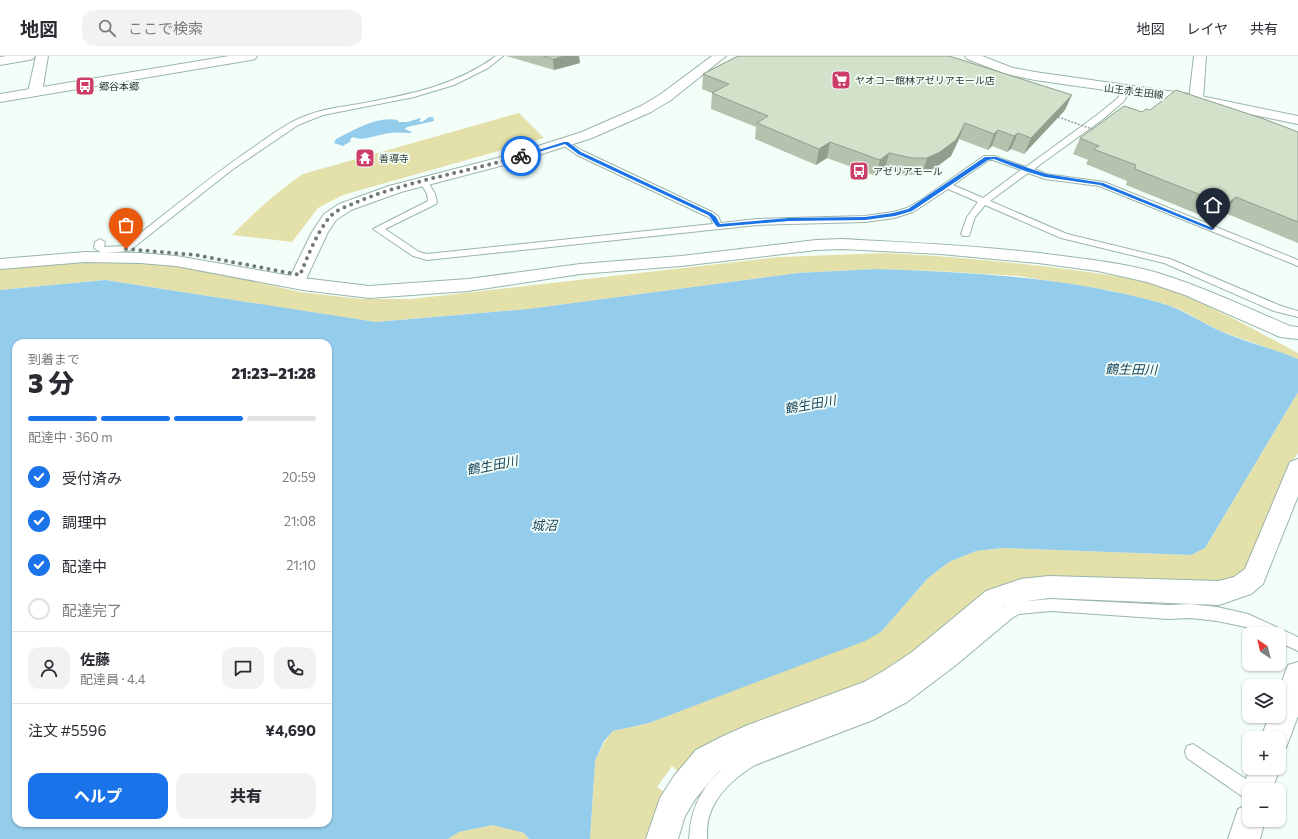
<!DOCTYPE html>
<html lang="ja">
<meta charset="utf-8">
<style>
body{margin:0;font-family:Commissioner,"Noto Sans JP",sans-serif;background:#f2f2f3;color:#2b2b33;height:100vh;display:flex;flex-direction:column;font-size:15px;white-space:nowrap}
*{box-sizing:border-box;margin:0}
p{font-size:13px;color:#7c7c81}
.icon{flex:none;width:22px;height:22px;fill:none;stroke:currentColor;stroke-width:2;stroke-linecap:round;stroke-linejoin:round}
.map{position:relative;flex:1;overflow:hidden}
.details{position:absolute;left:12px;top:283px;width:320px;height:488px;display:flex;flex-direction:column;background:#fff;border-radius:12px;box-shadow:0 1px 3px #0004}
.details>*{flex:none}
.needle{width:26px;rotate:325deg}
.fabs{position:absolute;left:1242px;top:571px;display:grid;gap:8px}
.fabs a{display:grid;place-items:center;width:44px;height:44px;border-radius:8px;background:#fff;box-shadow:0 1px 3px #0004;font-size:20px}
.pin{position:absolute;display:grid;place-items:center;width:34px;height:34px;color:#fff;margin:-41px -17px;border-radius:50% 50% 50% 0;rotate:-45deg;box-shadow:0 0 4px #0007}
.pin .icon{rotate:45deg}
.courier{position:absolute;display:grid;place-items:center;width:40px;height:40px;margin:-20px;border:3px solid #1a73e8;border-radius:50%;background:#fff;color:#222;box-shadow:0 1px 5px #0007}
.headline em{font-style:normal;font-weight:800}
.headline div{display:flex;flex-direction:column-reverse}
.headline{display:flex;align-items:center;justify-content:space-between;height:68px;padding:0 16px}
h1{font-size:26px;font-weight:800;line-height:30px}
.bar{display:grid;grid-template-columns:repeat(4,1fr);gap:6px 4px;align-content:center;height:48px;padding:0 16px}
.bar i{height:5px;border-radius:3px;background:#e1e1e2}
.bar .current{background:#1a73e8}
.bar p{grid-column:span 4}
.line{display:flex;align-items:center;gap:10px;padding:0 16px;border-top:1px solid #e1e1e2}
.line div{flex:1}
.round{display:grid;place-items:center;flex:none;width:42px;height:42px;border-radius:12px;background:#f2f2f3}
ol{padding:0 16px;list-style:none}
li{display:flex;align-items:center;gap:12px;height:44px}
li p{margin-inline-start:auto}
li .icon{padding:4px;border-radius:50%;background:#1a73e8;color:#fff;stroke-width:4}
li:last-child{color:#7c7c81}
li i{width:22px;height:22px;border:2px solid #e1e1e2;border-radius:50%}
.action{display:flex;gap:8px;margin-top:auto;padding:8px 16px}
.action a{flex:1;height:46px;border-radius:12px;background:#1a73e8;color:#fff;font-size:16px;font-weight:800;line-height:46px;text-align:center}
.action a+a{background:#f2f2f3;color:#2b2b33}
header{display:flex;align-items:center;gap:24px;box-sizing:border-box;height:56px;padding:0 20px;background:#fff;border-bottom:1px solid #e1e1e2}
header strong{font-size:19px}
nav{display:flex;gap:22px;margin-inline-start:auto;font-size:14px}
.search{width:280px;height:36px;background:#f2f2f3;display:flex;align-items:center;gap:10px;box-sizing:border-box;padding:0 14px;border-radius:12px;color:#7c7c81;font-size:15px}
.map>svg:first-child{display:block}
.green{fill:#e4e0a9}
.water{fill:#94cceb;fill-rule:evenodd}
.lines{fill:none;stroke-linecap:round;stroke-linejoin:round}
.lane-casing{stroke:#99b5aa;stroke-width:2}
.street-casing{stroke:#99b5aa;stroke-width:2}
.secondary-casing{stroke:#99b5aa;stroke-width:2}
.lane{fill:#fff;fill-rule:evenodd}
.street{fill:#fff;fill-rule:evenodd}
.secondary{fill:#fff;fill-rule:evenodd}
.path-bridge{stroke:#949f9a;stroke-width:1.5;stroke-dasharray:2 1.5;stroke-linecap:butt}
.wall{fill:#b4c2ae}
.shaded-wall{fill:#929e8d}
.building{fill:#d1e1ca;stroke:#929e8d}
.route{fill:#1a73e8}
.done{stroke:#707b76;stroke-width:4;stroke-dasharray:0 7.2}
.labels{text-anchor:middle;stroke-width:3.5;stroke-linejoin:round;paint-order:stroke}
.far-poi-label{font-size:10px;fill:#29342f;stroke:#f3fef9;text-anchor:start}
.far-street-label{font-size:10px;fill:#29342f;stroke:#f3fef9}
.water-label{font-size:13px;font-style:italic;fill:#1b475d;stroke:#f3fef9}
</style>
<header>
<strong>地図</strong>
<div class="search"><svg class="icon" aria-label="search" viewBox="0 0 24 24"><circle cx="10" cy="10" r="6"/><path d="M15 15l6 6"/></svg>ここで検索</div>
<nav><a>地図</a><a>レイヤ</a><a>共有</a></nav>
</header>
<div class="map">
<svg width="1298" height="783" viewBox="0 0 1298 783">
<rect width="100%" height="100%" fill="#f3fef9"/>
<!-- green -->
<path class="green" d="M 519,57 L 544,82 L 343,139 L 318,152 L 292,186 L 232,179 C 254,157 277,135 303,118 Z
M 886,197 C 943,200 1000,205 1058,212 C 1095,217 1135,221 1170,234 C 1215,251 1256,275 1298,297 L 1298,303 L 1218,274 L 1181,254 L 1162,247 L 1108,234 L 1019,220 L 936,215 L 876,213 L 797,217 L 528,253 L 375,266 L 105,224 L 0,234 L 0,214 L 87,205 L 146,206 L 207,215 L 300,236 L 360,243 L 411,243 L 780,201 Z
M 1298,336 L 1298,397 L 1293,404 L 1248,506 L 1240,520 L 1224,529 L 1019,524 L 1001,530 L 984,537 L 885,617 L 682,719 L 672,710 L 657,731 L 668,739 L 654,783 L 590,783 L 595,705 L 605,685 L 613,675 L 649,667 L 881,576 L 928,522 L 949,506 L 976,495 L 1003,492 L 1191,499 L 1205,492 Z
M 493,769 L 524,777 L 529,783 L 448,783 L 459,776 Z"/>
<!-- water -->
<path class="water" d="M 429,61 L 433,61 L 434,65 L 407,71 L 405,73 L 412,76 L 411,77 C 404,77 397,76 391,77 C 378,78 364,86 353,81 L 350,83 L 351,85 L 343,90 L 334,87 L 336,83 C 355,74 375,60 398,64 L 398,66 L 408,66 L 420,62 L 421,63 L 419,65 L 422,66 Z
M 876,213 C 972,216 1067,221 1161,247 C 1182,253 1199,265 1218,274 C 1244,286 1272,292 1298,303 L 1298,336 L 1205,492 L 1191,499 L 1003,492 L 976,495 L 949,506 L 928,522 L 881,576 L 865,585 L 649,667 L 613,675 L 604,685 L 595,705 L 590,783 L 529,783 L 524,777 L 493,769 L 459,776 L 448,783 L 0,783 L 0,234 L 105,224 L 376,266 L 528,253 L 797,217 ZM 16,287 L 328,287 L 328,767 L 16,767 Z"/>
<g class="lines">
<!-- lane casing -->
<g class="lane-casing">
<path id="lane" d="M 496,0 L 503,0 L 488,12 L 454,29 L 414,41 L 323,59 L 298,69 L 233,113 L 129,195 L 102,197 L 94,192 L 95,186 L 100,183 L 105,186 L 104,191 L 124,190 C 167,157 209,121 254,91 C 270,80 285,68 303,61 C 321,53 340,51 359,48 C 407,39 456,30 496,0 Z
M 1123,32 L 1126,32 L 1130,34 L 1124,45 L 1103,63 L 1034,113 L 1046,118 L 1104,126 L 1298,204 L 1298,210 L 1099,130 L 1045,123 L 1028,117 L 990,145 L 1067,178 L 1170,203 L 1281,250 L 1298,255 L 1298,261 L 1274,255 L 1164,207 L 1061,182 L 985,149 L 975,161 L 969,180 L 963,180 L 961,178 L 967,161 L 978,146 L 948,133 L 913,156 L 894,162 L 865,166 L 757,169 L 427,204 L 413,200 L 373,173 L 428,145 L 427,138 L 419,124 L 423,121 L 426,122 L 435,138 L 437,146 L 436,148 L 385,173 L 419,196 L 427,198 L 713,168 L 711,163 L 706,160 L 577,99 L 563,89 L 563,85 L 566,85 L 583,95 L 712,156 L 718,160 L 721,167 L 757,163 L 865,160 L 893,156 L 907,152 L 921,144 L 984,100 L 994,100 L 1026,111 L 1097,59 L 1118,42 ZM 989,104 L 993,104 L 1021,114 L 983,142 L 953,129 Z
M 1051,543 L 1169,549 L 1190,548 L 1217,551 L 1248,558 L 1298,581 L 1298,595 L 1279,586 L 1279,578 L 1261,578 L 1246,571 L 1217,565 L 1190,562 L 1169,563 L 1051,555 L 1019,558 L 1012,562 L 956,609 L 907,646 L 873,664 L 755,709 C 737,720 717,737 710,758 C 707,765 707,775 707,783 L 689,783 C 690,775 690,766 693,758 C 700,731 725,705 750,695 L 869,650 L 897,636 L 946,599 L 1002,552 L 1017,546 Z
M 1193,688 L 1255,729 L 1257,734 L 1249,734 L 1249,743 L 1243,741 L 1187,702 L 1185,696 L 1187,690 Z"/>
</g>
<!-- street casing -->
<g class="street-casing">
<path id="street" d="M 7,0 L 35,0 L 33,3 L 29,4 L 0,9 L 0,1 Z
M 36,0 L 48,0 L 42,36 L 40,39 L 30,39 L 28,36 Z
M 1194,0 L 1206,0 L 1203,43 L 1201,46 L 1191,46 L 1189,43 Z
M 842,183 C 916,187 989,190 1062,200 C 1094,204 1127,208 1158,217 C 1203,231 1246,251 1290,270 L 1298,271 L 1298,283 L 1280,281 L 1185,239 L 1147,226 L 1098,215 L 1038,207 L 941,198 L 842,193 L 816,194 L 681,210 L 580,218 L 468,235 L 369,242 L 303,234 L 176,210 L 140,207 L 85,206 L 0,213 L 0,203 L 85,196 L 140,197 L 176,200 L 303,222 L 369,230 L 468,223 L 580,208 L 681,200 L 816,184 Z
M 1298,403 L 1298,440 L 1263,528 L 1251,538 L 1219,549 L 1049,542 L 1028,545 L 1004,551 L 932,614 L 905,634 L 881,647 L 763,692 L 741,701 L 718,716 L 696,742 L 685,760 L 678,783 L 646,783 L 660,742 L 674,720 L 696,694 L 721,681 L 748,669 L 864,626 L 885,614 L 912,596 L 986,535 L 1021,523 L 1049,520 L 1219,525 L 1234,521 L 1245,513 L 1290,406 Z"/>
</g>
<!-- secondary casing -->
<g class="secondary-casing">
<path id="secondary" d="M 229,0 L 257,0 L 255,3 L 251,4 L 0,46 L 0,38 Z
M 712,0 L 726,0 L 671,44 L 651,56 L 592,82 L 523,104 L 401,136 L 351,154 L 336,164 L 328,176 L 306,223 L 300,225 L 294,223 L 291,219 L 312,176 L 324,158 L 339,148 L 389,130 L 513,98 L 582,76 L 641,50 L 661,38 Z
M 965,0 L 982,0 L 1013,12 L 1035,16 L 1196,39 L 1298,60 L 1298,68 L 1196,47 L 1035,24 L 1006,18 L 967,3 Z
M 1298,606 L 1298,660 L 1286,692 L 1279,695 L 1279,682 L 1261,682 L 1269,660 L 1279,660 L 1279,633 L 1288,609 Z
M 1279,710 L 1280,712 L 1272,734 L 1249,734 L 1249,746 L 1246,745 L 1242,734 L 1250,712 L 1279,712 Z
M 1249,748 L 1249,764 L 1265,764 L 1260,783 L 1228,783 L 1238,753 Z"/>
</g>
<!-- lane -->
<use href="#lane" class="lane"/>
<!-- street -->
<use href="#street" class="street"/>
<!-- secondary -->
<use href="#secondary" class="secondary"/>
<!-- path-bridge -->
<path class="path-bridge" d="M 1058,61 L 1095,74"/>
</g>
<!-- wall -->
<path class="wall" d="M 506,0 L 579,0 L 580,7 L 554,14 Z
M 703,18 L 1065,54 L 1024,98 L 1011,93 L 1007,96 L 992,90 L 988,94 L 959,83 L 951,100 L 935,112 L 922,118 L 907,119 L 885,113 L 876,120 L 827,102 L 816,109 L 755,83 L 756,71 L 711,53 L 712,37 L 702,33 Z
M 1150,54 L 1298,76 L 1298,187 L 1225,157 L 1215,165 L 1126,129 L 1127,125 L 1086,108 L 1088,104 L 1073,98 L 1080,82 L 1142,56 Z"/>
<!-- shaded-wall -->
<path class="shaded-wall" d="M 565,0 L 579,0 L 580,7 L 554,14 L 553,3 Z
M 1072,39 L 1065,54 L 1024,98 L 1031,82 Z
M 965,67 L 959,83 L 951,100 L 935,112 L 922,118 L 927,102 Z
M 998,74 L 992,90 L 988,94 L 994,78 Z
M 1018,77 L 1011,93 L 1007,96 L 1014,80 Z
M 830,86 L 827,102 L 816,109 L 819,93 Z
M 889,97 L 885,113 L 876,120 L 880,104 Z
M 1236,141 L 1225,157 L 1215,165 L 1226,149 Z"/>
<!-- building -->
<path class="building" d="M 543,0 L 565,0 L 553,3 Z
M 738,0 L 949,0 L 1072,39 L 1031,82 L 1018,77 L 1014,80 L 998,74 L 994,78 L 965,67 L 956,84 L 940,96 L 927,102 L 912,102 L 889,97 L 880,104 L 830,86 L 819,93 L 757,67 L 768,60 L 712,37 L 729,28 L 703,18 Z
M 1176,34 L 1264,63 L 1298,76 L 1298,166 L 1236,141 L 1226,149 L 1135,113 L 1136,109 L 1093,93 L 1099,90 L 1080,82 L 1124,50 L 1142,56 L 1146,53 L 1150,54 Z"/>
<!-- route -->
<path class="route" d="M 564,86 L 568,86 L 581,96 L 711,157 L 716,161 L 720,168 L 789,162 L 865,161 L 893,157 L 908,153 L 985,101 L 996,101 L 1046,118 L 1103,127 L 1215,173 L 1211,174 L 1100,129 L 1045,121 L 1025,115 L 994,103 L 988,104 L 912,155 L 895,160 L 865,164 L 789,165 L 718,171 C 714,169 712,162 708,159 L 578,98 L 565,88 L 522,101 L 519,100 Z"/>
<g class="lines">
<!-- done -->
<path class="done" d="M 126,193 L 196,199 L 300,219 C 308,200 316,178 329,162 C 336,153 349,150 359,145 C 411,124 467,116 521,100"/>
</g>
<!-- icons -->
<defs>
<g id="supermarket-square" transform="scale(1)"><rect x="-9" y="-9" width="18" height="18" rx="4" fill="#cc3e68" stroke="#f3fef9"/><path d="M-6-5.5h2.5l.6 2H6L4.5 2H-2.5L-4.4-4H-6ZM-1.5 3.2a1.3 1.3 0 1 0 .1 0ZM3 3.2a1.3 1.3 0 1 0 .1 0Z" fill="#fff"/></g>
<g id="bus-square" transform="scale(1)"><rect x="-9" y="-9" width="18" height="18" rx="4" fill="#cc3e68" stroke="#f3fef9"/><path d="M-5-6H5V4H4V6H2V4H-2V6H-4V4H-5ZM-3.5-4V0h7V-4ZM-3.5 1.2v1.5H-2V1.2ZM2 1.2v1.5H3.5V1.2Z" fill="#fff"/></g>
<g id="temple-square" transform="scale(1)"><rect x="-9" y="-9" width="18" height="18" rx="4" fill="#cc3e68" stroke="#f3fef9"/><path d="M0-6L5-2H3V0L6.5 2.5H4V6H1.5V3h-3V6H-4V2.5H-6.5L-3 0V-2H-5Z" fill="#fff"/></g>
</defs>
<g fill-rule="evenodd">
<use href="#supermarket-square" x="841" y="24"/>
<use href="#bus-square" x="85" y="30"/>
<use href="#temple-square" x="365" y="102"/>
<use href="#bus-square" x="859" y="115"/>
</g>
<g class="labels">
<!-- far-poi labels -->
<g class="far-poi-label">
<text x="855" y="28">ヤオコー館林アゼリアモール店</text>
<text x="99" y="34">郷谷本郷</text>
<text x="379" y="106">善導寺</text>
<text x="873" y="119">アゼリアモール</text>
</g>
<!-- far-street labels -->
<g class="far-street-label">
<text transform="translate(1134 35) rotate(7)" y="4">山王赤生田線</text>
</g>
<!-- water labels -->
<g class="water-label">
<text transform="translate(1131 313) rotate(1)" y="5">鶴生田川</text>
<text transform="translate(810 348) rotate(-10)" y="5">鶴生田川</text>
<text transform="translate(492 409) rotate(-11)" y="5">鶴生田川</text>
<text x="544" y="474">城沼</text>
</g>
</g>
</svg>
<div class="fabs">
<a><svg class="needle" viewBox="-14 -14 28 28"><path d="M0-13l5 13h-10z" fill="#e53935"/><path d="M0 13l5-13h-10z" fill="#7c7c81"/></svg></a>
<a><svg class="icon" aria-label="layers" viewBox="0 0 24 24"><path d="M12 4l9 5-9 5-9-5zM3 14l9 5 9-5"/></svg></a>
<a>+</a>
<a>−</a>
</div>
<div class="pin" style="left:126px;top:193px;background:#ea580c"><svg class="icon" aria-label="bag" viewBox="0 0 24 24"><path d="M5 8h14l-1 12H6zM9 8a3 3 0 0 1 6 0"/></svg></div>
<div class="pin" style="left:1213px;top:173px;background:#1f2937"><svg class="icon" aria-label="home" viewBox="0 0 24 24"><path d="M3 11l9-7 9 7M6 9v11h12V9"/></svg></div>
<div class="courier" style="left:521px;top:100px"><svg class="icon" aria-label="bike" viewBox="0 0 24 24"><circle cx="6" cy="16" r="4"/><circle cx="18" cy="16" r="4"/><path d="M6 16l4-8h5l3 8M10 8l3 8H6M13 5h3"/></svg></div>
<section class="details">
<div class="headline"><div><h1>3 分</h1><p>到着まで</p></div><em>21:23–21:28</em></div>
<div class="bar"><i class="current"></i><i class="current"></i><i class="current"></i><i></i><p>配達中 · 360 m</p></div>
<ol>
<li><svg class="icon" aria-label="check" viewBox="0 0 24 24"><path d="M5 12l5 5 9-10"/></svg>受付済み<p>20:59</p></li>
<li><svg class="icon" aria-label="check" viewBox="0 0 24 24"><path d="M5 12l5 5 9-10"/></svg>調理中<p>21:08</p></li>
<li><svg class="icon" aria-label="check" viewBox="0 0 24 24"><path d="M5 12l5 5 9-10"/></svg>配達中<p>21:10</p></li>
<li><i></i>配達完了</li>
</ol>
<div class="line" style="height:72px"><a class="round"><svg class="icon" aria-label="person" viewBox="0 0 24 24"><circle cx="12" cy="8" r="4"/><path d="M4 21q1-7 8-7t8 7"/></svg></a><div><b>佐藤</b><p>配達員 · 4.4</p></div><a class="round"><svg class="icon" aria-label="chat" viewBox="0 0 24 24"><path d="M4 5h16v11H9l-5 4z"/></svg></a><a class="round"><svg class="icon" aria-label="phone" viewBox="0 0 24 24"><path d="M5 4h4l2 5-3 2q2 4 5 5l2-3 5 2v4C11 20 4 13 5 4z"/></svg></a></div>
<div class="line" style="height:52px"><div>注文 #5596</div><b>¥4,690</b></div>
<div class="action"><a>ヘルプ</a><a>共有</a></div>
</section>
</div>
